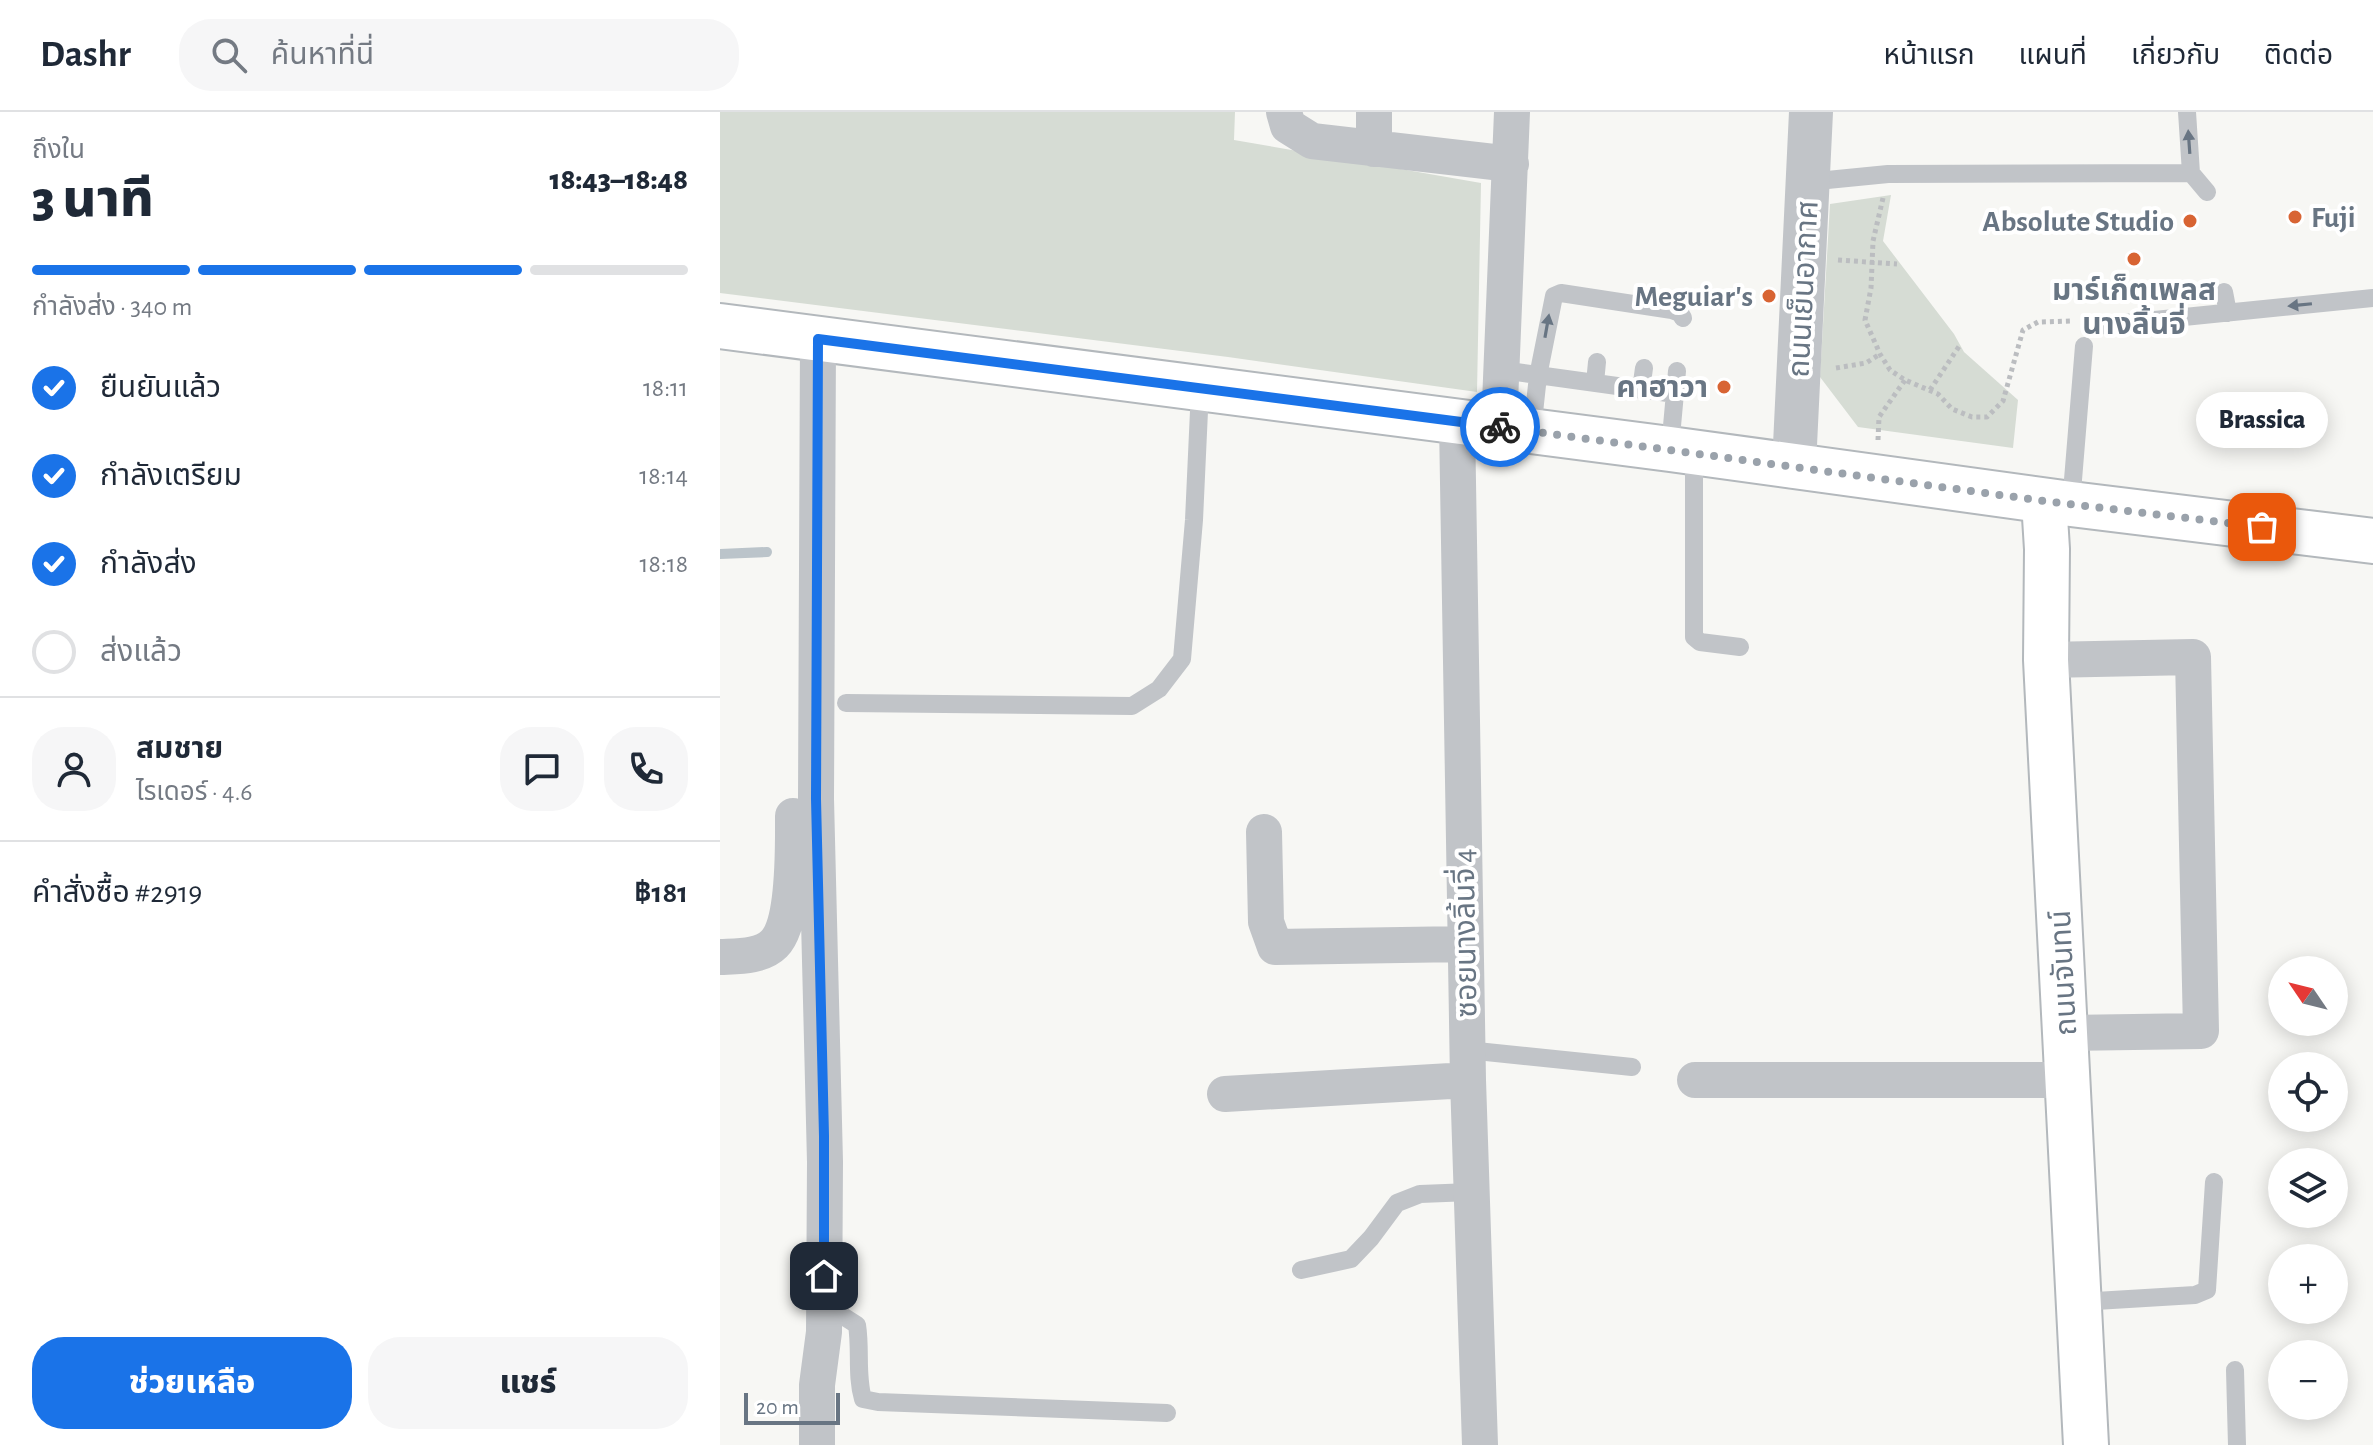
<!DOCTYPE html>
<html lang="th">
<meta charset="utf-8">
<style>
body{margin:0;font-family:"Alegreya Sans","Noto Sans Thai",sans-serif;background:#f6f6f7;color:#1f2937;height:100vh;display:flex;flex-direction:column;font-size:30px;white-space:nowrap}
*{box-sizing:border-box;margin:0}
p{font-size:26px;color:#747a83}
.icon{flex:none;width:44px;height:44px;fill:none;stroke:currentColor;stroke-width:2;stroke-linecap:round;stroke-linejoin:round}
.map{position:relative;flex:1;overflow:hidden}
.details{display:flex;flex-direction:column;background:#fff;width:720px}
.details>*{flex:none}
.needle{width:52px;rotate:305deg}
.controls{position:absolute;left:1548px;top:844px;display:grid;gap:16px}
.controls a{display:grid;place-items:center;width:80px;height:80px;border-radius:50%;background:#fff;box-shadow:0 4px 20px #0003;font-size:40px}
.scale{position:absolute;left:24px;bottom:20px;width:96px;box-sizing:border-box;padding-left:8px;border:4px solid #687583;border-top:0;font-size:22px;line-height:28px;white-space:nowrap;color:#687583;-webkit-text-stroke:6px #fff;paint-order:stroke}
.pin{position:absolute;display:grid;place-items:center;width:68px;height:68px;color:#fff;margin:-34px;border-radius:16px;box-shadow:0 4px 12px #0006}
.courier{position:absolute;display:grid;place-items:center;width:80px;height:80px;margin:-40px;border:6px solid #1a73e8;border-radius:50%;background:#fff;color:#222;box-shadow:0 2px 10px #0007}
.bubble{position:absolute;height:56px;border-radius:28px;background:#fff;box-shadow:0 4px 20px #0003;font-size:26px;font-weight:800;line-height:56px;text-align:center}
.overview em{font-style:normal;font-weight:800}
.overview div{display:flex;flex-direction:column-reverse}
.overview{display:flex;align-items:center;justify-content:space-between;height:136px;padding:0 32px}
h1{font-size:52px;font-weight:800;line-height:60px}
.bar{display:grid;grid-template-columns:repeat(4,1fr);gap:12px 8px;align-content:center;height:96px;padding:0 32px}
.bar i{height:10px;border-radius:6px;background:#e0e1e3}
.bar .current{background:#1a73e8}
.bar p{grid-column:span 4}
.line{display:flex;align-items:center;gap:20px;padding:0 32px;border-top:2px solid #e0e1e3}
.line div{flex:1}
.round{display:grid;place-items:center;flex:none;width:84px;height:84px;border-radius:32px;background:#f6f6f7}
ol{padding:0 32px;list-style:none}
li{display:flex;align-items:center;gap:24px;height:88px}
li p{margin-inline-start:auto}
li .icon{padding:8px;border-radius:50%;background:#1a73e8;color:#fff;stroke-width:4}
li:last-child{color:#747a83}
li i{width:44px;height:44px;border:4px solid #e0e1e3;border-radius:50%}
.cta{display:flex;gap:16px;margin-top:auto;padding:16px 32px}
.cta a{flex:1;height:92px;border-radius:32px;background:#1a73e8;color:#fff;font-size:32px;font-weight:800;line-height:92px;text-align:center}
.cta a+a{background:#f6f6f7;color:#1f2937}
header{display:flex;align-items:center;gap:48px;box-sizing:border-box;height:112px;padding:0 40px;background:#fff;border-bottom:2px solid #e0e1e3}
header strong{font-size:38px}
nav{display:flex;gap:44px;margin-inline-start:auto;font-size:28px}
.search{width:560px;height:72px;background:#f6f6f7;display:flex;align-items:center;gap:20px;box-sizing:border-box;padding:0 28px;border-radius:32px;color:#747a83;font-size:30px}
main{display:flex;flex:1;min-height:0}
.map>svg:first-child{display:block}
.green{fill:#d6dcd4}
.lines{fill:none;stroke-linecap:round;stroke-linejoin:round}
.stream{stroke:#bbc4ca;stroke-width:10}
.secondary-casing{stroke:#b3b8bc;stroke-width:48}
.path{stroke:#bbbdc0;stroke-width:5;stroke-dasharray:4 4;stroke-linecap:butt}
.service{stroke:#c1c4c8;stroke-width:18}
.minor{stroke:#c1c4c8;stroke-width:36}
.tertiary{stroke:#c1c4c8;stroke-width:44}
.secondary{stroke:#fff;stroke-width:44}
.oneway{fill:#687583}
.done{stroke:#9aa2ab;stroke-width:8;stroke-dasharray:0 14.4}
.route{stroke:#1a73e8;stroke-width:10}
.poi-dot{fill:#d86433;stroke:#fff;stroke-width:3}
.labels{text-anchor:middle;stroke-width:8;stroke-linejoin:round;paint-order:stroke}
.poi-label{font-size:30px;font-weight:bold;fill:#687583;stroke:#fff;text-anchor:end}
.street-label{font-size:30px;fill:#687583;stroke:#fff}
</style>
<header>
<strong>Dashr</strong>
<div class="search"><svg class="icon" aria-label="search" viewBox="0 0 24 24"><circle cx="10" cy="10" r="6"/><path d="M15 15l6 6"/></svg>ค้นหาที่นี่</div>
<nav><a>หน้าแรก</a><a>แผนที่</a><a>เกี่ยวกับ</a><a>ติดต่อ</a></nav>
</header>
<main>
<section class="details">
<div class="overview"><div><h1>3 นาที</h1><p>ถึงใน</p></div><em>18:43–18:48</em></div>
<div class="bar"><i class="current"></i><i class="current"></i><i class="current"></i><i></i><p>กำลังส่ง · 340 m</p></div>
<ol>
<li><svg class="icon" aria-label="check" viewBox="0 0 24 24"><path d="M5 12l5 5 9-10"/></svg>ยืนยันแล้ว<p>18:11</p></li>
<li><svg class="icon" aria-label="check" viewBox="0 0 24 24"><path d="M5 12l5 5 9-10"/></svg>กำลังเตรียม<p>18:14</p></li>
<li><svg class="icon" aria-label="check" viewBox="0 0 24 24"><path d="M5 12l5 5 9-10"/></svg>กำลังส่ง<p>18:18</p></li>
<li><i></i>ส่งแล้ว</li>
</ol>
<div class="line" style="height:144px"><a class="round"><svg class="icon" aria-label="person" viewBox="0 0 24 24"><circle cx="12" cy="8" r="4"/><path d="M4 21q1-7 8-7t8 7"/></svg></a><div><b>สมชาย</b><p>ไรเดอร์ · 4.6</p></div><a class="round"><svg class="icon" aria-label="chat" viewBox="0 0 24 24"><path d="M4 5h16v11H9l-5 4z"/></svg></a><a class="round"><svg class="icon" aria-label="phone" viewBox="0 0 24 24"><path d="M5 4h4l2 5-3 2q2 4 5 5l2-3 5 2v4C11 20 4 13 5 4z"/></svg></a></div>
<div class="line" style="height:104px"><div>คำสั่งซื้อ #2919</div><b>฿181</b></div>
<div class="cta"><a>ช่วยเหลือ</a><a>แชร์</a></div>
</section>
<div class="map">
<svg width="1653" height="1333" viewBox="0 0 1653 1333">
<rect width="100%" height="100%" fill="#f7f7f4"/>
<!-- green -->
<path class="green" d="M 0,0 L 515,0 L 514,28 L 761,71 L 757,280 L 508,245 L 0,181 Z
M 1171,83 L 1163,129 L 1234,222 L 1244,240 L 1298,288 L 1293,336 L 1138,315 L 1100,265 L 1110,92 Z"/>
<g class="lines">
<!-- stream -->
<path class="stream" d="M 0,442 L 47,440"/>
<!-- secondary casing -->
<g class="secondary-casing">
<path id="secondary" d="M 0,214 L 950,337 L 1351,392 L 1653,429
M 1324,389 L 1327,437 L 1326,548 L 1366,1333"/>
</g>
<!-- path -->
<path class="path" d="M 1163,86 L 1153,129 L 1151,176 L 1145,208 L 1160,242 L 1170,258 L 1185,268 L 1218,282 L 1232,297 L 1252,305 L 1267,305 L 1283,289 L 1303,218 L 1318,210 L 1350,209
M 1118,148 L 1177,152
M 1116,256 L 1146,251 L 1160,242
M 1210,278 L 1240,233
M 1158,328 L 1159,305 L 1185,268"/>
<!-- service -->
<path class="service" d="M 1467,0 L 1471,61 L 1487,80
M 1087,70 L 1168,62 L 1471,61
M 1504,180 L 1508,201
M 1375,214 L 1653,186
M 782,258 L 955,282
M 875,271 L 877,250
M 921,278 L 924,256
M 812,319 L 818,264 L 834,184 L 841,181 L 952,198 L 960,201 L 963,206
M 950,336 L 957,259
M 974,341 L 974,525 L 980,530 L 1020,535
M 1351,392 L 1364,234
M 126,591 L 412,594 L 439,577 L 462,547 L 474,408 L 480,277
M 747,938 L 912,955
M 581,1158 L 631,1147 L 651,1126 L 677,1091 L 700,1082 L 751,1080
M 1359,1190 L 1475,1183 L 1487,1178 L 1494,1070
M 104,1192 L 137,1213 C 141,1238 136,1263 143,1287 L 158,1290 L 447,1301
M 1515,1258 L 1517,1333"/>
<!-- minor -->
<path class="minor" d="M 564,0 L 568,14 L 592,29 L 791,52
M 654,37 L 654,0
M 737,310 L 748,968 L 760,1333
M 779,315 L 792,0
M 1326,548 L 1473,545 L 1481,919 L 1346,921
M 544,720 L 546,810 L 555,835 L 745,832
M 0,845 C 17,844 41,845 54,832 C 75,811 73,735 73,704
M 975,968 L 1348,968
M 505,982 L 748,968
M 97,1333 L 97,1273 L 104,1220 L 105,1050 L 96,687 L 98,227"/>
<!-- tertiary -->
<path class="tertiary" d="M 1074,354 L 1091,0"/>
<!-- secondary -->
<use href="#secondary" class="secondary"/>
</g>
<!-- one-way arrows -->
<defs><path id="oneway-solid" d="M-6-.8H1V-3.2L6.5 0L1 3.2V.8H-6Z" transform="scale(2)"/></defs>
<g class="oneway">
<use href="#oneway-solid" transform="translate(1469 30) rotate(-94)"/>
<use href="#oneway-solid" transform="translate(1580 193) rotate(174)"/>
<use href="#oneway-solid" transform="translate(827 214) rotate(-80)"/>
</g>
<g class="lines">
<!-- done -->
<path class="done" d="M 780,315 L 1324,389 L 1542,415"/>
<!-- route -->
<path class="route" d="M 104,1164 L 104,1024 L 96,687 L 98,227 L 780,315"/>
</g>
<!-- markers -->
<g class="poi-dot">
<circle cx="1575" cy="105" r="8"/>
<circle cx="1470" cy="109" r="8"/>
<circle cx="1414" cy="147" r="8"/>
<circle cx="1049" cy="184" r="8"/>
<circle cx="1004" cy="275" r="8"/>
</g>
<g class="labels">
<!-- poi labels -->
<g class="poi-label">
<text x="1591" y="115" text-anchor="start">Fuji</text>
<text x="1454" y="119">Absolute Studio</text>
<text x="1414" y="188" text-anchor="middle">มาร์เก็ตเพลส<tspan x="1414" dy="34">นางลิ้นจี่</tspan></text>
<text x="1033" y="194">Meguiar's</text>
<text x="988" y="285">คาฮาวา</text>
</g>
<!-- street labels -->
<g class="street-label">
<text transform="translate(1083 177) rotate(-87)" y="10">ถนนเย็นอากาศ</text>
<text transform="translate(745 821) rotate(-91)" y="10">ซอยนางลิ้นจี่ 4</text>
<text transform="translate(1343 861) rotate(-93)" y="10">ถนนจันทน์</text>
</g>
</g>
</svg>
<div class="controls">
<a><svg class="needle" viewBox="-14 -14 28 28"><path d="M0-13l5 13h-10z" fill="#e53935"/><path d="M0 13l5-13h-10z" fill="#747a83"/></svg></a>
<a><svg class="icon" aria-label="locate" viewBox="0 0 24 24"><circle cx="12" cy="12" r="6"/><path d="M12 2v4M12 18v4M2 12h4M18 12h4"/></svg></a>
<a><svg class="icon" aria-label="layers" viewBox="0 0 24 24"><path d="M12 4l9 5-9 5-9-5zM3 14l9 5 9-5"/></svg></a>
<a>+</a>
<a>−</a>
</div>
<div class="scale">20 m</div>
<div class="pin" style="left:1542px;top:415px;background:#ea580c"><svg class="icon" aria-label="bag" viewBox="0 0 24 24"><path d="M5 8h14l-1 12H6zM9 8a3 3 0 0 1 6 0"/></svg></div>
<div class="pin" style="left:104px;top:1164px;background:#1f2937"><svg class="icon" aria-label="home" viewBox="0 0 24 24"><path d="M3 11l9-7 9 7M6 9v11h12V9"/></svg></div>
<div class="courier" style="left:780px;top:315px"><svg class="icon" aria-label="bike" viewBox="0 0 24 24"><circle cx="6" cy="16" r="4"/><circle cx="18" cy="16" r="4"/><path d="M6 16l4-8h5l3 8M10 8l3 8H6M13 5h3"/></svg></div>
<div class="bubble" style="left:1476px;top:280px;width:132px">Brassica</div>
</div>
</main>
